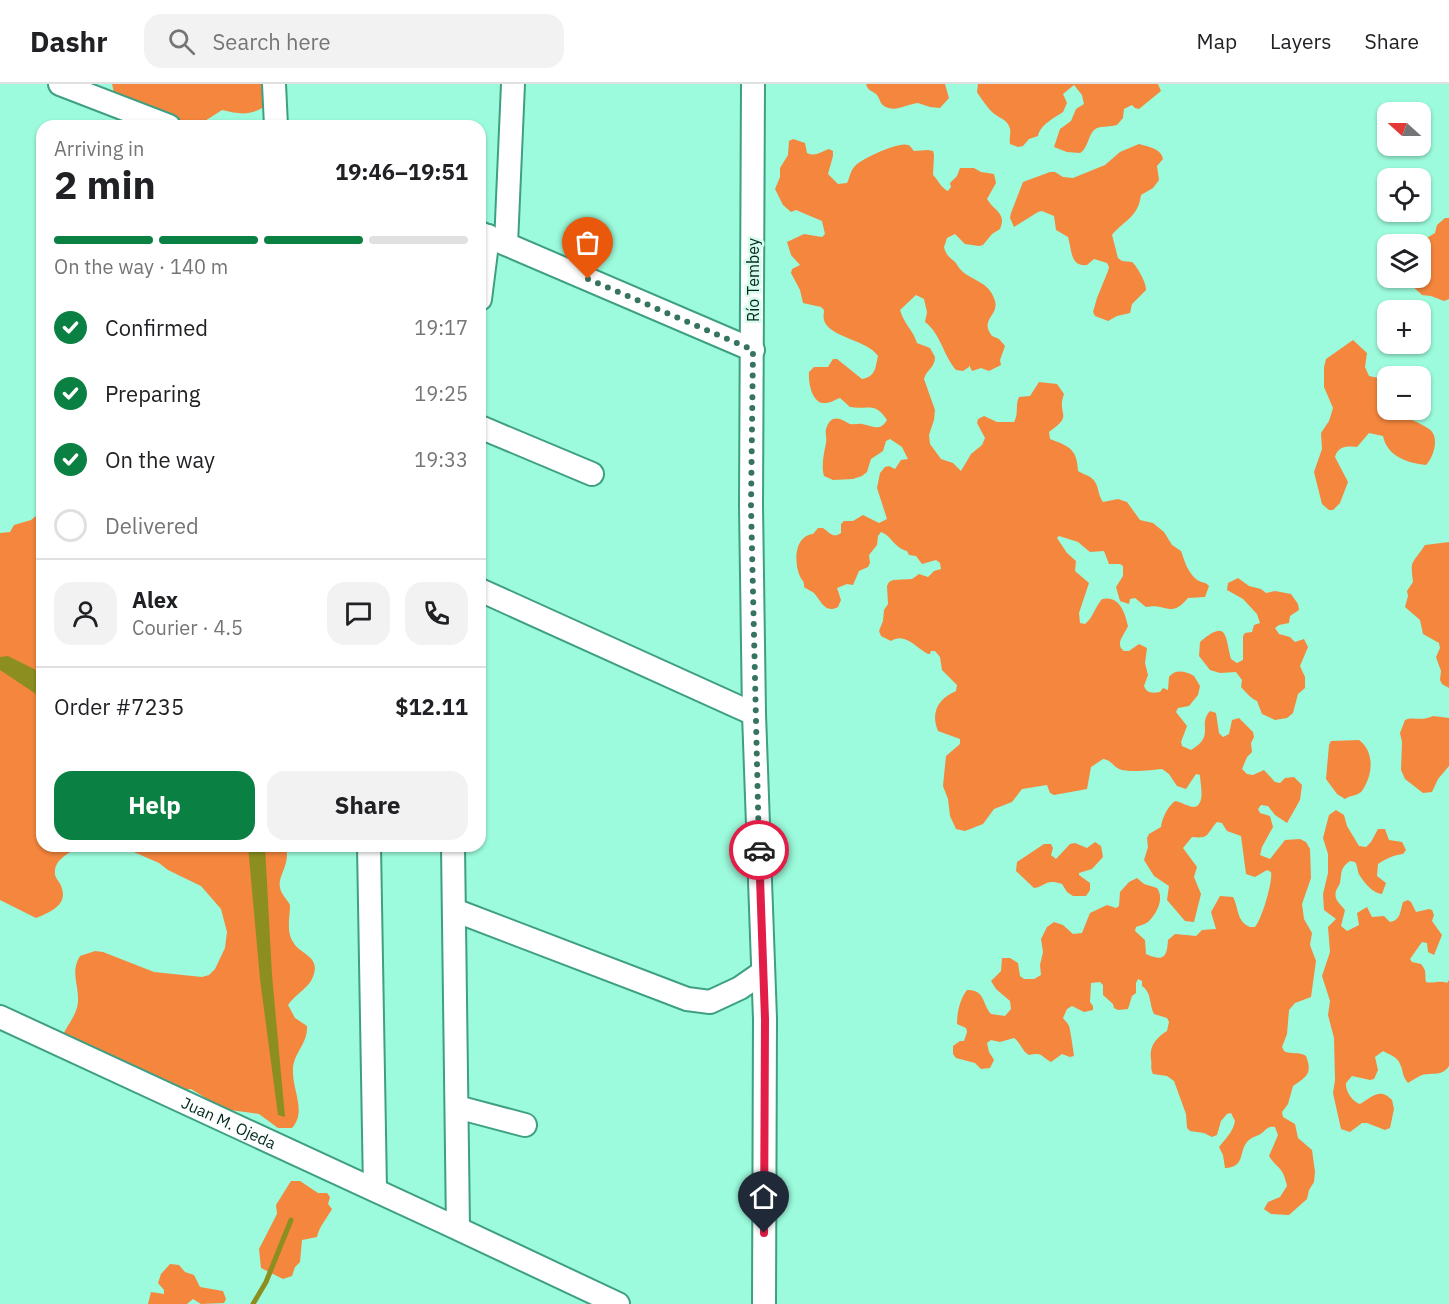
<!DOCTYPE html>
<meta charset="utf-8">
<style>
body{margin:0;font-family:"IBM Plex Sans",sans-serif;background:#f2f2f2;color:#202124;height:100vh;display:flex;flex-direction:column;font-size:22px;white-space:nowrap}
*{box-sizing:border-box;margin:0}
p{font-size:20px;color:#757577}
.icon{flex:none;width:33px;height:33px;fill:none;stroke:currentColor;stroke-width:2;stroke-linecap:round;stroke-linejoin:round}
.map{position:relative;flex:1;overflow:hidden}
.side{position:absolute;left:36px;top:36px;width:450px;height:732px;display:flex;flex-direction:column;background:#fff;border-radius:18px;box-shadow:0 2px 4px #0004}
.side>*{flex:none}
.needle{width:39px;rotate:291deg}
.tools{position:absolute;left:1377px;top:18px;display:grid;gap:12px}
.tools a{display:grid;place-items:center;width:54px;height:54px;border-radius:12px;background:#fff;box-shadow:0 2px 4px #0004;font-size:30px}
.pin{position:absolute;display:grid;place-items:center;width:51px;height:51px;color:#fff;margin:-62px -26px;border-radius:50% 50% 50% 0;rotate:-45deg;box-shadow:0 0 6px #0007}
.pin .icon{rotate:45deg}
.courier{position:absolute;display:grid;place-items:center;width:60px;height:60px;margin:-30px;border:4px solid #e11d48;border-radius:50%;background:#fff;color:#222;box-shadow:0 2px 8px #0007}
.headline em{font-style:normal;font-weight:700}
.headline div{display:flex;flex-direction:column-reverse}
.headline{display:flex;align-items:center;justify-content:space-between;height:102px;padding:0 18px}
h1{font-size:39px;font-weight:700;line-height:45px}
.bar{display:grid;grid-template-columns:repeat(4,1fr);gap:9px 6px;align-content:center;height:72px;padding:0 18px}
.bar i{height:8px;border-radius:4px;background:#e0e0e0}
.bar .on{background:#0b8043}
.bar p{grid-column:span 4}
.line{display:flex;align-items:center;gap:15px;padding:0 18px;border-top:2px solid #e0e0e0}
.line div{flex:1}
.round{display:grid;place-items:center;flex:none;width:63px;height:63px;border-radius:18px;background:#f2f2f2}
ol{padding:0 18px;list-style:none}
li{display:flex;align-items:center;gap:18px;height:66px}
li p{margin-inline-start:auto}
li .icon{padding:6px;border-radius:50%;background:#0b8043;color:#fff;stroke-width:4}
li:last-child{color:#757577}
li i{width:33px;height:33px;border:3px solid #e0e0e0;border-radius:50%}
.button{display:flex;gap:12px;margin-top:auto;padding:12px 18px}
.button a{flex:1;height:69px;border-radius:18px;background:#0b8043;color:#fff;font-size:24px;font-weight:700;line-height:69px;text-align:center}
.button a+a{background:#f2f2f2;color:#202124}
header{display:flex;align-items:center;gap:36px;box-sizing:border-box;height:84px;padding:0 30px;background:#fff;border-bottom:2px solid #e0e0e0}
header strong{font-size:28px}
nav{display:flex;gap:33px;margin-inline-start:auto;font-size:21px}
.search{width:420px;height:54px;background:#f2f2f2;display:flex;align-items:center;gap:15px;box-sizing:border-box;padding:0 21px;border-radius:18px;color:#757577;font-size:22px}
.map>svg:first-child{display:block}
.forest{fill:#f4863d}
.water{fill:#8c8f20}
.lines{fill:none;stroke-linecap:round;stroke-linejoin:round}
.stream{stroke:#8c8f20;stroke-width:5}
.minor-casing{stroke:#3e9f83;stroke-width:26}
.minor{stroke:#fff;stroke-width:22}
.done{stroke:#377361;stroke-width:6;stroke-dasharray:0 10.8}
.route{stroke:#e11d48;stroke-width:8}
.labels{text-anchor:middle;stroke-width:5;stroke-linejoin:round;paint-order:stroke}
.street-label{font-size:16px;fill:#002a1f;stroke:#d8fbee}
</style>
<header>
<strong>Dashr</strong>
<div class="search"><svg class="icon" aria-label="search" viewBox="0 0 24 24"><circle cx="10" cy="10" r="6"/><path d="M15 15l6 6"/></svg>Search here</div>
<nav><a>Map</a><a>Layers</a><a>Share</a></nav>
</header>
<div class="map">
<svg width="1449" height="1220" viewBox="0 0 1449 1220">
<rect width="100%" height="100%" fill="#9cfbdc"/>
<!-- forest -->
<path class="forest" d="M 112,0 L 270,0 L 264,23 C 249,32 239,30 222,26 L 197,42 L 181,41 L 171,29 L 116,17 Z
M 866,0 L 945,0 L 949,14 L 940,24 L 930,23 L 918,19 C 907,20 895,29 884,22 C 880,20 880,14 876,10 C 871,6 868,7 866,0 Z
M 978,0 L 1158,0 L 1161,7 L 1139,25 L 1135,24 L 1132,21 L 1124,25 L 1123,34 L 1117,41 C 1111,43 1102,42 1097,44 C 1088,48 1089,64 1080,69 L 1067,68 L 1054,63 L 1060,45 L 1071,37 L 1076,25 L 1084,20 L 1082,11 L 1074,1 L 1063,10 L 1067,19 L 1063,28 C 1054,34 1040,41 1038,52 L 1029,55 L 1023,62 L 1018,63 L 1010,60 C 1009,54 1011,50 1010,45 C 1008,35 998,34 992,28 C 988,24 980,13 977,8 Z
M 793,55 L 805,59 L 807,69 C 816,73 820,68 829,65 L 833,67 L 833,72 L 828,90 L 838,100 L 847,99 C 850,93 850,87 855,82 C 861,75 899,57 908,61 C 910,61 913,66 914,67 L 928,66 L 933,67 L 934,71 L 933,91 C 938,96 942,105 948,107 L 951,103 L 950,99 L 957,92 L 960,84 L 974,84 L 981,88 L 994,90 L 996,99 L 987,115 C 994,127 1007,129 1000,145 L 992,150 L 983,161 L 979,162 L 965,160 L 955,150 L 947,154 L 944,163 C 946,171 949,173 955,178 C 957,180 958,183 960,185 C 970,197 989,196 995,217 C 999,232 979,235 992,252 L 999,255 L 1005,262 L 1000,276 L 1001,281 L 989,287 L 981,284 L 972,287 L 969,281 L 969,283 L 963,287 L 956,286 C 943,271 941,250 925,238 L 927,228 L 924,215 L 916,211 L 900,226 C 904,240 913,246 917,259 L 930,264 L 935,273 C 935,284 926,286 924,295 L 935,326 L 934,336 L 929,351 L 930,360 L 941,375 L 953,379 L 961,387 L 971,370 L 982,361 L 985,354 L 977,339 L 978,335 L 984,332 L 997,338 L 1014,338 C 1019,330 1015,321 1019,313 L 1030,312 L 1039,298 L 1057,300 L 1064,310 C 1056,332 1075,330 1049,348 L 1050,355 C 1068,362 1077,364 1078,387 C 1084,391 1091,391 1095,398 C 1099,404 1098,411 1103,418 L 1118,415 L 1127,418 L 1140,436 L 1153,439 L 1164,448 L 1172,461 L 1181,467 C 1185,478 1187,487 1196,495 C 1200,499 1205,497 1209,502 L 1205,513 L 1188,514 C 1170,535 1168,519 1146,523 L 1135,514 L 1130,515 L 1129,520 L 1120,517 L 1116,503 L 1123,492 L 1123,482 L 1120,480 L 1109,480 L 1104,467 L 1090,468 L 1078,458 L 1059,452 L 1057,454 L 1067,469 L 1076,477 L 1075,487 L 1089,499 L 1079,529 L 1080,539 L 1085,540 C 1093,534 1095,523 1102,515 C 1120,511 1125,529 1128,542 C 1125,550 1114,560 1124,567 L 1129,567 L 1139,560 L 1147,564 L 1145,579 L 1148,591 L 1144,602 C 1147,610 1153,609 1160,608 L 1163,604 L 1168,606 L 1169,593 C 1175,585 1185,587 1194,592 L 1200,602 L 1198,611 L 1189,622 L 1178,624 L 1176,628 L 1187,642 L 1181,658 L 1182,662 L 1191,666 C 1216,651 1197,641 1210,627 L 1216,629 L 1219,649 L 1223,653 L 1229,650 L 1232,636 L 1239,634 L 1253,648 L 1254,653 L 1251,659 L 1252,668 L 1247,673 L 1242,685 L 1247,690 L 1253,691 L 1264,686 L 1275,698 L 1280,699 L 1285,694 L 1294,693 L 1302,701 L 1300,716 L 1287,739 L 1275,731 L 1268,722 L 1261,721 L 1258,725 L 1260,729 L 1270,732 L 1273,743 L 1262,763 L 1260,771 L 1270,775 L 1285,756 L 1300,755 L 1306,758 L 1310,765 L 1311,794 L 1302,820 L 1304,835 L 1312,849 L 1310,861 L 1316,877 L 1311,913 L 1295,919 L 1289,926 L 1287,950 L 1282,963 L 1284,967 C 1291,971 1299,967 1306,972 C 1313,990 1306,993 1293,1002 L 1288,1020 L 1282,1028 L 1283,1033 L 1295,1040 L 1298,1054 L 1312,1066 L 1315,1088 L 1314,1098 L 1309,1106 L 1307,1115 L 1289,1131 L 1271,1130 L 1264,1125 L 1268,1118 L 1280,1113 L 1287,1102 C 1283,1082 1277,1085 1269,1072 L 1278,1051 L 1275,1043 C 1268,1042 1267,1045 1262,1049 C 1258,1052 1252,1053 1249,1056 C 1237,1067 1247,1083 1225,1084 L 1223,1071 L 1219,1063 C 1226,1054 1233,1048 1235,1037 L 1231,1029 L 1227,1030 L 1221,1037 L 1217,1051 L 1212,1053 L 1204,1049 L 1190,1047 L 1187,1044 L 1186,1030 L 1174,997 L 1167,992 L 1153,990 C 1150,984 1152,981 1151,975 C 1149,962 1156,954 1167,947 L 1169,938 L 1167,934 L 1154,930 C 1149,920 1152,909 1142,902 L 1142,897 L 1138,895 L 1136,899 L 1136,909 L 1132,912 L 1128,925 L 1118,926 L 1114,924 L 1113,920 L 1103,911 L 1103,901 L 1100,898 L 1091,899 L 1090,918 L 1093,922 L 1093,926 L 1084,928 L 1072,922 L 1067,925 L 1063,934 C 1065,937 1068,939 1069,942 C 1070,944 1074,970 1074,972 L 1070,973 L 1062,970 L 1051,978 C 1040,972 1043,968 1029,971 C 1022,967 1021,959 1014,954 L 1000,958 L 991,956 L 987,959 L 989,968 L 994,976 L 990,984 L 981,985 L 975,979 L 956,974 L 953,970 L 953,962 L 960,957 L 964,957 L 967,948 L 966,944 L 957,940 C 957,928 960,915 967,906 C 985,905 982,920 991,930 L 1005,932 L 1011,925 L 1010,917 L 996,905 L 991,897 L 1001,887 L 1002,874 L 1010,874 L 1018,879 L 1020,892 L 1024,895 L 1034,895 L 1041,891 L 1040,881 L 1043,868 L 1041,855 L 1047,843 L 1054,838 L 1063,841 L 1073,850 L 1082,849 L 1090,829 L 1107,821 L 1116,824 L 1119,822 L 1120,808 L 1129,798 L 1137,794 L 1144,800 L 1157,804 C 1164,814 1158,827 1150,836 C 1147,840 1141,841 1136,843 L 1135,847 L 1145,856 L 1146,870 C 1164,878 1167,873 1168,856 L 1175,850 L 1196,852 L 1202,846 L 1216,845 L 1211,828 L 1220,812 L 1233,813 C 1239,824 1236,837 1250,843 L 1255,843 C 1262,835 1273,797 1271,788 L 1267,786 L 1255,793 L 1246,790 L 1241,752 L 1227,747 L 1222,739 L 1217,738 C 1206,750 1210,755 1192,753 L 1183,764 L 1197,783 L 1194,793 L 1201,810 L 1194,838 L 1185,837 L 1167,816 L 1169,802 L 1154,792 L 1144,776 L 1148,763 L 1147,754 L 1149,750 L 1161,743 C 1162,734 1168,722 1175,717 C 1181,718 1189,723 1194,723 C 1206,721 1200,699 1200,691 L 1196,690 L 1186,705 L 1177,702 L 1169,690 L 1162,685 C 1152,686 1129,689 1119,685 C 1112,681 1111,676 1103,675 L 1091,683 L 1087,705 L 1054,711 L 1050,709 L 1047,701 L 1022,705 L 1012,718 L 994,725 L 983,740 L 965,747 L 956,745 L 950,732 L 948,715 L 943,702 L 946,672 L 960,660 L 960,655 L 938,647 C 930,628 939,614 956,607 L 957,601 L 942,586 L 940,573 L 935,567 L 931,567 L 930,570 L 928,570 C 915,563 905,548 891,557 L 881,552 L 879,547 L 883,537 L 884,526 L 888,520 L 887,502 L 889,498 L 893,496 L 912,495 L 919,490 L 928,493 L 934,487 L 941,485 L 940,479 L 936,476 L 922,480 L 916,472 L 909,471 L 907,467 C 893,463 893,453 881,448 L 878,452 L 877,461 L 869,471 L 870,479 L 868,483 L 859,487 L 853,501 L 847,500 L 837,504 L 841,516 L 838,523 C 825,530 821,517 814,509 C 813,508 805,504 804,503 C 805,497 801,496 799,490 C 794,476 795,452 813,450 L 818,444 L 823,444 C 829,448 833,455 841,449 L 841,440 L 844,437 L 853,437 L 863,431 L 879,439 L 887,435 L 877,404 L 880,389 L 885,383 L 889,382 L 895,385 L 901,376 L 908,375 L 902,363 L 890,355 L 886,357 L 883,367 L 871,375 L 867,388 L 862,392 L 853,395 L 833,396 L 824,392 C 821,382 824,369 826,359 C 827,354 825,350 826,345 C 831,330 839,334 848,339 C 853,342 857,339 862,340 C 873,342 880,348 887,336 C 875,317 868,326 850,323 L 840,314 C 836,315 831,319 826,319 C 812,321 808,298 809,288 L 814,283 L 828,283 L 833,275 L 837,275 L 862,295 C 876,292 875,285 878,272 C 868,256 828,253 824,236 C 823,233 824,230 824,226 L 821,223 L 803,219 L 800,206 L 791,189 L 792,185 L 800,181 L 791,171 L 787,158 L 804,150 L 822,153 L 825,150 L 822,137 L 796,126 L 791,128 L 783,121 L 775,105 L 780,93 L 780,84 L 788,71 L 789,57 Z
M 1139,60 C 1148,63 1161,64 1163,75 L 1157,82 L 1159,96 L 1153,104 L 1141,111 C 1138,134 1124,136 1112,151 L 1118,174 L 1122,177 L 1132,178 C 1137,182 1147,200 1146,206 L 1132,220 L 1130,229 L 1117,232 L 1108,237 L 1095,232 L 1093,228 L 1097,214 L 1108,187 L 1109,183 L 1107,179 L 1094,175 L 1087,181 C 1070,183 1072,166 1068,153 L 1056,146 L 1054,132 L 1042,127 L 1038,128 L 1014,143 L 1010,134 L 1011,129 L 1023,98 L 1050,88 L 1055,88 L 1063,93 L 1073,94 L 1105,81 L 1120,68 Z
M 1445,134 L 1449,134 L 1449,215 L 1444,217 L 1431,212 L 1422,211 L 1404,194 L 1420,194 L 1420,160 L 1417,160 L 1435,149 L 1437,141 Z
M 1353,256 L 1367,269 L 1365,283 L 1369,292 L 1383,295 L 1394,287 L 1405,292 L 1388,292 L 1388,326 L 1400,326 C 1408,336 1419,338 1429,345 C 1440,352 1434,373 1426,381 C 1407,379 1387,372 1383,352 L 1369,349 L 1357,363 C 1347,362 1338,362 1335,373 L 1348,398 L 1340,419 L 1333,426 L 1329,426 L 1322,420 L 1314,388 L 1322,365 L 1321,349 L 1329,337 L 1333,324 L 1324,303 L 1324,283 L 1326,275 Z
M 42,427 L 42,762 L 83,762 C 73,766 53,775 55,790 C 55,794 60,798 61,802 C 69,821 50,828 36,834 L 0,816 L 0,449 L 10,448 L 14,441 L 31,436 Z
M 1449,458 L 1449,604 L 1442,600 L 1440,596 L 1441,587 L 1436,573 L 1440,564 L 1439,559 L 1423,550 L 1420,536 L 1405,523 L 1408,512 L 1407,507 L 1413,498 C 1410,475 1412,481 1425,461 Z
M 1238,494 L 1249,502 L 1261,505 L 1266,509 L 1275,507 L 1291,510 L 1298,520 L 1299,526 L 1290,532 L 1289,539 L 1279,541 L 1275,544 L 1279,550 L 1290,553 L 1295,558 L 1304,555 L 1308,563 L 1300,582 L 1305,593 L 1305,604 L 1298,610 L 1293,629 L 1287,634 L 1275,636 L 1262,630 L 1257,617 C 1250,614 1246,608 1241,603 L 1242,596 L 1236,588 L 1220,589 L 1210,586 L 1199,572 L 1200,558 C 1228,534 1225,553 1231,575 L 1237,579 L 1243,576 L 1243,552 L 1245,549 L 1252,548 L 1254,541 L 1260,539 L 1257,530 L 1243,515 L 1227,506 L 1228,499 Z
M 1433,632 L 1449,634 L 1449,682 L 1438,695 L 1432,708 L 1423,709 L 1405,695 L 1401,686 L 1402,658 L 1400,649 L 1405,636 C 1414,632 1420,638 1433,632 Z
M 1359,656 C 1375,668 1373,691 1362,707 C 1358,712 1350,711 1345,715 L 1337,710 L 1326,695 L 1329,661 L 1331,657 Z
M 1336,726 L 1344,731 L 1347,742 L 1359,762 L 1366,763 L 1371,758 L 1378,745 L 1385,745 L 1389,756 L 1402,758 L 1406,766 L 1403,770 C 1394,771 1385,775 1378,780 L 1377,792 L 1386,799 L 1382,810 C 1372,809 1365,799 1360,792 C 1357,788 1358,782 1355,778 L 1350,777 C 1340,784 1342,788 1340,799 C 1338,804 1334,807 1336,814 C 1337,818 1342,822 1345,826 L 1341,842 L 1347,847 L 1359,841 L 1357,829 L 1367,823 L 1372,833 L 1384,832 L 1390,838 C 1401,836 1400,827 1403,818 L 1408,816 L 1411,818 L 1416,828 L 1429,825 L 1432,826 L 1434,831 L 1432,837 L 1442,851 L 1434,871 L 1428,868 L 1427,859 L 1422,858 L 1410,875 L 1412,878 L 1421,880 C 1428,889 1424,889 1426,898 C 1433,900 1440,896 1447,899 L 1449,896 L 1449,982 C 1441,993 1434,988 1422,991 C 1417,993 1413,996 1408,999 C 1401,990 1404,988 1400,980 C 1398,973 1388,970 1383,967 L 1375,973 L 1378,986 L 1374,995 L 1370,996 L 1352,992 L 1346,999 C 1345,1007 1353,1018 1360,1020 C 1372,1013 1380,1003 1392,1016 L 1394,1025 L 1390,1044 L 1385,1046 L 1367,1039 L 1362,1039 L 1350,1048 L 1341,1045 L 1333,1009 L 1335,996 L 1334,954 L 1328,931 L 1330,917 L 1322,892 L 1330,868 L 1328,843 L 1336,835 L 1324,826 L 1323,810 L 1328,789 L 1328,770 L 1323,754 L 1329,731 Z
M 1095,758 L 1101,762 L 1103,773 L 1092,785 L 1079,789 L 1079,791 L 1090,799 L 1090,806 L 1086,812 L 1073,812 L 1067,808 L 1062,800 C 1045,794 1045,803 1034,804 L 1016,787 L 1017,778 L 1044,760 L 1051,760 L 1053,764 L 1051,771 L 1056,775 L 1070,760 L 1075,759 L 1087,764 Z
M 120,762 L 285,762 C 293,782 273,793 282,809 C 284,813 288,817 290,821 C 290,833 286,847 293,858 C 301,872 324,872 311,897 C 305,906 294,912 288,921 L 295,934 L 307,942 C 308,960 293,969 293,986 C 292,1006 307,1027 292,1044 L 278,1044 L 259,1030 L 230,1026 L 217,1021 L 191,1005 L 168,1008 L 133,981 L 62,953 C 67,941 77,931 78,918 C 79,900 70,888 80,872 L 95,867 L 103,868 L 154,888 L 202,893 L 209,891 L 215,885 L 225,864 L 227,848 L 221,825 L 201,802 L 168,786 L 159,779 Z
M 291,1097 L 300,1097 L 318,1109 L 327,1109 L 330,1113 L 328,1120 L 332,1125 C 326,1136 320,1141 317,1153 L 302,1156 L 300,1178 L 295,1183 L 292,1192 L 283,1195 L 261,1184 L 259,1165 L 277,1130 L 276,1121 Z
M 170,1180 L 179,1181 L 185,1188 L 194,1191 L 200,1203 L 223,1207 L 226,1215 L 224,1219 L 201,1220 L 193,1215 L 187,1220 L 148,1220 L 151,1208 L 164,1210 L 164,1206 L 158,1199 L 161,1190 Z"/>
<!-- water -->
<path class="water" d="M 8,572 L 42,589 L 42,614 L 0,586 L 0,573 Z
M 248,762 L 265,762 L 272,891 L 285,1033 L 278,1031 L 260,895 Z"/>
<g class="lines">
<!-- stream -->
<path class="stream" d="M 253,1220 L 266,1198 L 291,1136"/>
<!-- minor casing -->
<g class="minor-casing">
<g id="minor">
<path d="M 60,0 L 169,42"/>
<path d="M 274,0 L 276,42"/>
<path d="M 753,0 L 751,422 L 754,630 L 765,935 L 764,1220"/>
<path d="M 480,149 L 753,266"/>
<path d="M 506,160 L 513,0"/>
<path d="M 480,215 L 488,152"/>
<path d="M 480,343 L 592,390"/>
<path d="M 480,506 L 754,630"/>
<path d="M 369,762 L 375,1106"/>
<path d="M 453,762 L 458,1144"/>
<path d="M 454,826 L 687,915 L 710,918 L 740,904 L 763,888"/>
<path id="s1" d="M 0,933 L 448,1140 L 618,1220"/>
<path d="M 457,1023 L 525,1041"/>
</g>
</g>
<!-- minor -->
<use href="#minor" class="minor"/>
</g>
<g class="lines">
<!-- done -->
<path class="done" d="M 588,195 L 753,266 L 751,422 L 759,766"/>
<!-- route -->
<path class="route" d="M 759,766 L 765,935 L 764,1149"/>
</g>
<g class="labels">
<!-- street labels -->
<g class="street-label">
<text transform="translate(753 196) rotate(-90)" y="6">Río Tembey</text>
<text dy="6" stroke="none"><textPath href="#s1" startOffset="252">Juan M. Ojeda</textPath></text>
</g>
</g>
</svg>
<div class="tools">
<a><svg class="needle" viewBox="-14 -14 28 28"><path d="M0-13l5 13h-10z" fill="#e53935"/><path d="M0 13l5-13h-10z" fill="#757577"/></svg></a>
<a><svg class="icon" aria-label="locate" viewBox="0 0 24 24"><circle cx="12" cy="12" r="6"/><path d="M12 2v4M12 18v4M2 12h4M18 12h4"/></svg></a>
<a><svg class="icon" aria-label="layers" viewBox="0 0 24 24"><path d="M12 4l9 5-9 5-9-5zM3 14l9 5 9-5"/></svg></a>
<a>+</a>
<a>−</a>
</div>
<div class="pin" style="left:588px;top:195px;background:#ea580c"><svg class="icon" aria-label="bag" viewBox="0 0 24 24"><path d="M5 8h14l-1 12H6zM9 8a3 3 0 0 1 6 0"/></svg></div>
<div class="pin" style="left:764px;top:1149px;background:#1f2937"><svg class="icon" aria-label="home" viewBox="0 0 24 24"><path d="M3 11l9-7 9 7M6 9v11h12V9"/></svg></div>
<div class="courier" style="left:759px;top:766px"><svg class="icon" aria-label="car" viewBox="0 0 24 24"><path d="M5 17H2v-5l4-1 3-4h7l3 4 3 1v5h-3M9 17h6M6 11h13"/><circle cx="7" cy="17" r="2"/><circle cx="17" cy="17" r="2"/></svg></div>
<section class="side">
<div class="headline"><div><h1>2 min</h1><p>Arriving in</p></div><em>19:46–19:51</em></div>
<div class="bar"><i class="on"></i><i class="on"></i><i class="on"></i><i></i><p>On the way · 140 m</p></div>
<ol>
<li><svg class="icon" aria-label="check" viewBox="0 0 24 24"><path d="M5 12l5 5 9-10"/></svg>Confirmed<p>19:17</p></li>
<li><svg class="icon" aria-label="check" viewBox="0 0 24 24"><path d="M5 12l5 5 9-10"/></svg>Preparing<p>19:25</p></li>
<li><svg class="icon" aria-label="check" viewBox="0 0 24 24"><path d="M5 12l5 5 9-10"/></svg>On the way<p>19:33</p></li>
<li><i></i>Delivered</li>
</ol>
<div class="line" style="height:108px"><a class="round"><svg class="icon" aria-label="person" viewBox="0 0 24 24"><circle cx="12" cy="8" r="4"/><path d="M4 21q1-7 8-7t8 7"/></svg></a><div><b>Alex</b><p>Courier · 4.5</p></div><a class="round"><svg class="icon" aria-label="chat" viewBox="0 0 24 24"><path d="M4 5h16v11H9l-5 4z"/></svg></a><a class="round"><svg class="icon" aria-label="phone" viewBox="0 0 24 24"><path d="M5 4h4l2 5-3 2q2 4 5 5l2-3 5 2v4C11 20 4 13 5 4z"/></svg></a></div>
<div class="line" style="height:78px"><div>Order #7235</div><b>$12.11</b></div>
<div class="button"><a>Help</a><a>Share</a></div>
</section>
</div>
